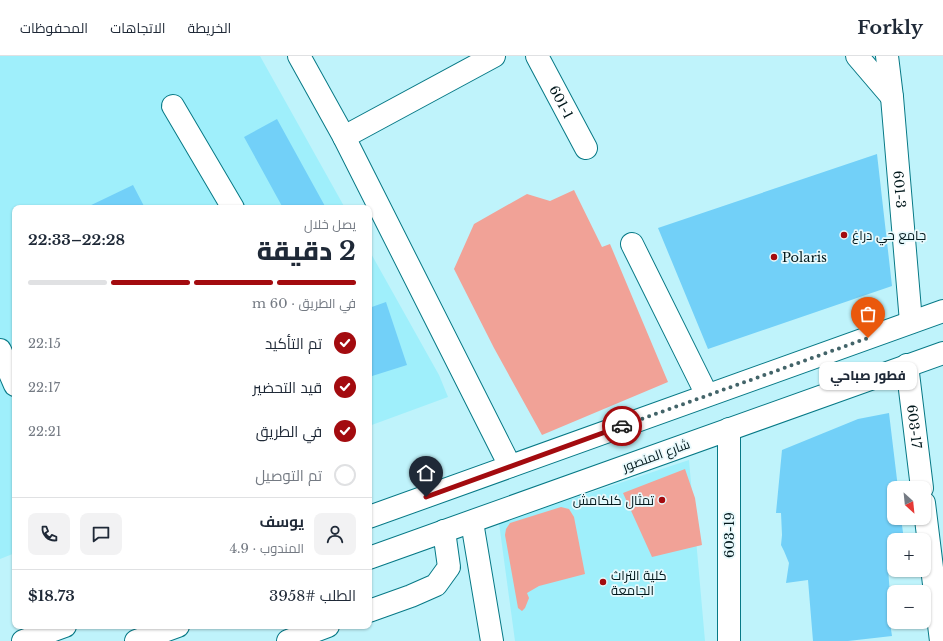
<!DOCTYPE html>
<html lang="ar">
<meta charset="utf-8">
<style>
body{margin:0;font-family:"Libre Baskerville",Cairo,serif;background:#f2f2f3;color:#1f2937;direction:rtl;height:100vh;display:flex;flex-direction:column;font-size:15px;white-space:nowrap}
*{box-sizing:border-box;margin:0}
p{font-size:13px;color:#747a83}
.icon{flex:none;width:22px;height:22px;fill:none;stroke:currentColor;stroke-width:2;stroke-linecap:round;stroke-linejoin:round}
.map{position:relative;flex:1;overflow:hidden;direction:ltr}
.side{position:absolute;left:12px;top:149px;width:360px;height:424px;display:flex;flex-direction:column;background:#fff;border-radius:8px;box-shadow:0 1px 3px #0004;direction:rtl}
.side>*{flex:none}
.needle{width:26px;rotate:153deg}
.tools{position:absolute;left:887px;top:425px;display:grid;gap:8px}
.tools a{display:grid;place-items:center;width:44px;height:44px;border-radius:8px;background:#fff;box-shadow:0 1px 3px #0004;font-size:20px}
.pin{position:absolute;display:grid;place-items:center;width:34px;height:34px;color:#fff;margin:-41px -17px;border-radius:50% 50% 50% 0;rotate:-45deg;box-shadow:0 0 4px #0007}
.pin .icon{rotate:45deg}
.courier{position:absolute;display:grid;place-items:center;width:40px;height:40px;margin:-20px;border:3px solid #a30b0f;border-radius:50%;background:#fff;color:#222;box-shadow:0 1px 5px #0007}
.bubble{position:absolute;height:28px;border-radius:8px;background:#fff;box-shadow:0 1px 3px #0004;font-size:13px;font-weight:800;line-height:28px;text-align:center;direction:rtl}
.overview em{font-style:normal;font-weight:800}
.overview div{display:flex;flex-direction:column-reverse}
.overview{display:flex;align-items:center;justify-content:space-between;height:68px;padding:0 16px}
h1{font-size:26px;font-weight:800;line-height:30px}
.bar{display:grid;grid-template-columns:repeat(4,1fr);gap:6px 4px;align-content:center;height:48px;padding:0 16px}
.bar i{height:5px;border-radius:3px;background:#e0e1e3}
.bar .selected{background:#a30b0f}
.bar p{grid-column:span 4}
.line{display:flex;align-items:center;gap:10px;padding:0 16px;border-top:1px solid #e0e1e3}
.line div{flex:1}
.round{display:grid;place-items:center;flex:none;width:42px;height:42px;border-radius:8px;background:#f2f2f3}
ol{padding:0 16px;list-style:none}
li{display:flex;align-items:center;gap:12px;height:44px}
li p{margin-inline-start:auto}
li .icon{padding:4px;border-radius:50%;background:#a30b0f;color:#fff;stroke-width:4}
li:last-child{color:#747a83}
li i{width:22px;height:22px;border:2px solid #e0e1e3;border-radius:50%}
header{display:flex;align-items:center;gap:24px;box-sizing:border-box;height:56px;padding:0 20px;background:#fff;border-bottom:1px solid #e0e1e3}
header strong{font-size:19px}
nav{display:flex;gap:22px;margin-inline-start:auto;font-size:14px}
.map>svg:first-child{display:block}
.built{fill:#9feffb}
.green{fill:#f1a297}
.building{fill:#72d0f8}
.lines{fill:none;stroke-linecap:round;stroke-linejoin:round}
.minor-casing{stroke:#077986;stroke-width:24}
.major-casing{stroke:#077986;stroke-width:24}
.minor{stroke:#fff;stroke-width:22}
.major{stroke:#fff;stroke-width:22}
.done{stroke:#436469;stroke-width:4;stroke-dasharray:0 7.2}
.route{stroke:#a30b0f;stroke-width:5}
.poi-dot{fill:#a30b0f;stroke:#e8f9fc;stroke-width:1.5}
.labels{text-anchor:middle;stroke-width:3.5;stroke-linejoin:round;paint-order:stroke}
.street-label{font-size:13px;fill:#00171b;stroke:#e8f9fc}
.poi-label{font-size:13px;fill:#00171b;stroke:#e8f9fc;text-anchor:start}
</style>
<header>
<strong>Forkly</strong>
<nav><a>الخريطة</a><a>الاتجاهات</a><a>المحفوظات</a></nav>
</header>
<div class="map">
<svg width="943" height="585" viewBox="0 0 943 585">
<rect width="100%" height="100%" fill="#bff3fb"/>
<!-- built -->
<path class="built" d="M 0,0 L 260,0 L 345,152 L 15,152 L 15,497 L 0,503 Z
M 369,194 L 439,319 L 448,341 L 369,370 Z
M 689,404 L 705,585 L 515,585 L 499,467 Z"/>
<!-- green -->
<path class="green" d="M 574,134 L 602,191 L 610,188 L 668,326 L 542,379 L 494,292 L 454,213 L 474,168 L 527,138 L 550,145 Z
M 685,413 L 695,442 L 702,489 L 652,501 L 623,437 Z
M 561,451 L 569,453 L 574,461 L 585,518 L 539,530 L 527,537 L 529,542 L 525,552 L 522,555 L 518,552 L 505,479 L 506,473 L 510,467 Z"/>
<!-- building -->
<path class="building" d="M 277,63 L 326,152 L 283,152 L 244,81 Z
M 877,98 L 892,230 L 708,293 L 658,172 Z
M 133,129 L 145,152 L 85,152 Z
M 386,246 L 407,309 L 369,321 L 369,252 Z
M 889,357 L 898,432 L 894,432 L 894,462 L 901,462 L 904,484 L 894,484 L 894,512 L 888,512 L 891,552 L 888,553 L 892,580 L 848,585 L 813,585 L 808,524 L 786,527 L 789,507 L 784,495 L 781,489 L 782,479 L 781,457 L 776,457 L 782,394 L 858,363 Z"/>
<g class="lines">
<!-- minor casing -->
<g class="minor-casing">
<g id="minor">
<path d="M 299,0 L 344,81 L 510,410"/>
<path id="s1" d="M 537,0 L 586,92"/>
<path d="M 857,0 L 892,41"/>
<path id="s2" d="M 887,0 L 892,41 L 911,266"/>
<path d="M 173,50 L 233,152"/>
<path d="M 344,81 L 494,0"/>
<path d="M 632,188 L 707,339"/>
<path d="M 0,294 L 15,329"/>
<path id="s3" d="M 907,309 L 922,432"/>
<path d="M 924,447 L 941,585"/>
<path d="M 472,466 L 492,585"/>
<path d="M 369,555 L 411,540 L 436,529 L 449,511 L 444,475"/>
<path d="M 288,585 L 328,570"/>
<path d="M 729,585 L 729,373"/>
</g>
</g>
<!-- major casing -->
<g class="major-casing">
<path id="major" d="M 369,461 L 943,255
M 369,502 L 943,297
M 23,585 L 65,570
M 136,585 L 178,570"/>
</g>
<!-- minor -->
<use href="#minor" class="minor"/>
<!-- major -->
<use href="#major" class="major"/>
</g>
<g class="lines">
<!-- done -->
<path class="done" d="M 622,370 L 868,282"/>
<!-- route -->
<path class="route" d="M 426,441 L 622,370"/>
</g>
<!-- markers -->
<g class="poi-dot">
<circle cx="844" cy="179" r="4"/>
<circle cx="774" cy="201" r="4"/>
<circle cx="662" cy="444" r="4"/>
<circle cx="603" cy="526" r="4"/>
</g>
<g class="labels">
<!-- street labels -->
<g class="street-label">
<text dy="5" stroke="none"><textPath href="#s1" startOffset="52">601-1</textPath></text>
<text dy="5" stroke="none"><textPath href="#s2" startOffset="134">601-3</textPath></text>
<text dy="5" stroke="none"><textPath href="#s3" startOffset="62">603-17</textPath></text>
<text transform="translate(656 399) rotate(-20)" y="5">شارع المنصور</text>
<text transform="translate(729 479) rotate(-90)" y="5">603-19</text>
</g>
<!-- poi labels -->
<g class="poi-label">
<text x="852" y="184">جامع حي دراغ</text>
<text x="782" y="206">Polaris</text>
<text x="654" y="449" text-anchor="end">تمثال كلكامش</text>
<text x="611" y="524">كلية التراث<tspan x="611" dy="15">الجامعة</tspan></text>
</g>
</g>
</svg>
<div class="tools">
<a><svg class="needle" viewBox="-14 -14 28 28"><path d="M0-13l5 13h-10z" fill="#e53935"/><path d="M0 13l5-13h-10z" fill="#747a83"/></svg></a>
<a>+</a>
<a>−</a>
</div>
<div class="pin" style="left:868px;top:282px;background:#ea580c"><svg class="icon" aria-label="bag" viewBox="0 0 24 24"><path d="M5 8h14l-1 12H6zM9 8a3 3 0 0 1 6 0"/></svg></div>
<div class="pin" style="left:426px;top:441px;background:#1f2937"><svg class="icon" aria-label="home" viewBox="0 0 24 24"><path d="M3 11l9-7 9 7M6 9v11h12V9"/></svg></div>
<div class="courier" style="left:622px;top:370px"><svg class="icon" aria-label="car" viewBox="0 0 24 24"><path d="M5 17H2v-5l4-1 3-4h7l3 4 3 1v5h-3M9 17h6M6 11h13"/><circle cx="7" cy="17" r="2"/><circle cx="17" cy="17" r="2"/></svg></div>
<div class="bubble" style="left:819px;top:306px;width:98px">فطور صباحي</div>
<section class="side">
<div class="overview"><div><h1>2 دقيقة</h1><p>يصل خلال</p></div><em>22:28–22:33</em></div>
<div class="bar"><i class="selected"></i><i class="selected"></i><i class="selected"></i><i></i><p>في الطريق · 60 m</p></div>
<ol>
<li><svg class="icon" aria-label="check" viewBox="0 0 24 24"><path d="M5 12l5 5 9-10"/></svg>تم التأكيد<p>22:15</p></li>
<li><svg class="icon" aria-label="check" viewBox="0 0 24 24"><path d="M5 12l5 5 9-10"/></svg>قيد التحضير<p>22:17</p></li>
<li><svg class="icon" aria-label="check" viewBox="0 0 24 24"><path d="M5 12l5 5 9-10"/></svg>في الطريق<p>22:21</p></li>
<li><i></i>تم التوصيل</li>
</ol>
<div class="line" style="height:72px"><a class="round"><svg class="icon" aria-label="person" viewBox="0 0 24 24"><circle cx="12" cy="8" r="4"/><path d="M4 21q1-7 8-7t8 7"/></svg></a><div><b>يوسف</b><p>المندوب · 4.9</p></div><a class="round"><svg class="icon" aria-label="chat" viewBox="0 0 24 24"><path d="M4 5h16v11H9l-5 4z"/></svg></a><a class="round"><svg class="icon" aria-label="phone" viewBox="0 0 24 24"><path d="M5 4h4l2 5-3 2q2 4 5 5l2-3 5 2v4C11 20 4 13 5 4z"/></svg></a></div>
<div class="line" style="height:52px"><div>الطلب #3958</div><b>$18.73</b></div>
</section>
</div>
